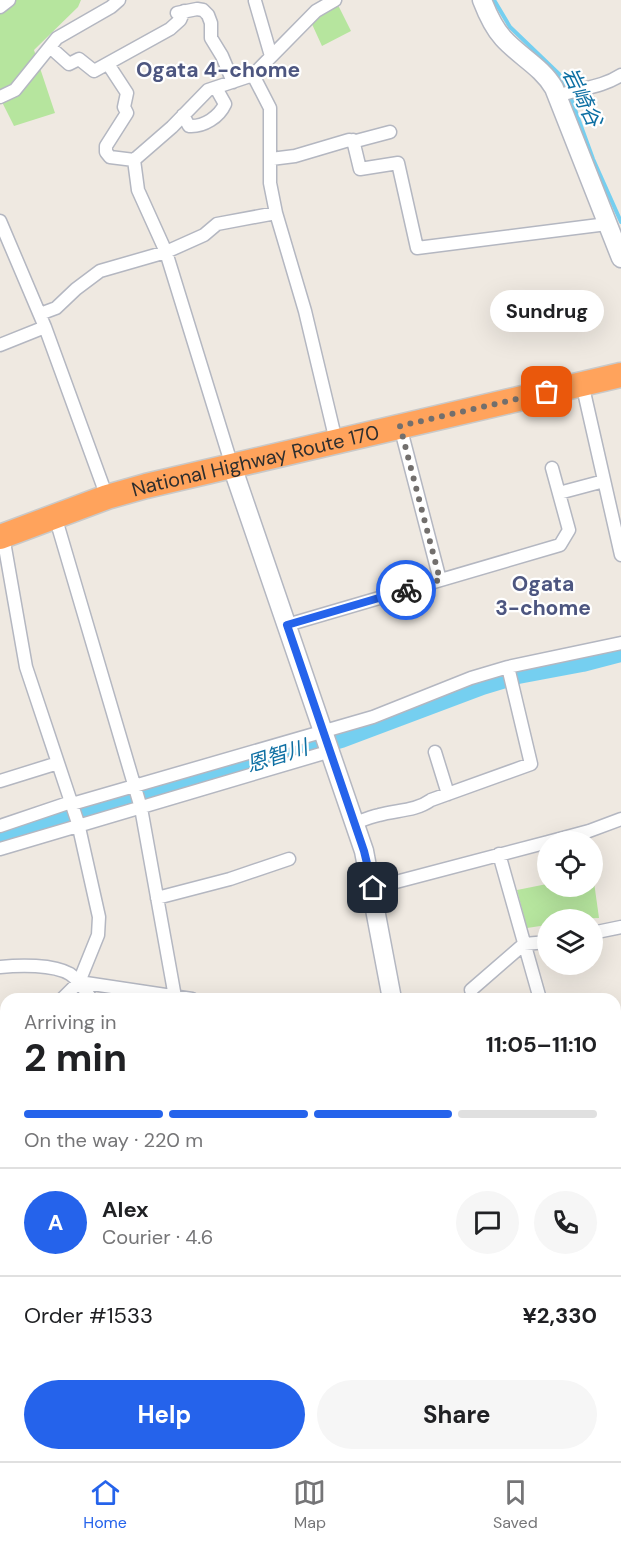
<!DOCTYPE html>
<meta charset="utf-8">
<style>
body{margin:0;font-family:"DM Sans","Noto Sans JP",sans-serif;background:#f6f6f6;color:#202124;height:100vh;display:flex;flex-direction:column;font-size:22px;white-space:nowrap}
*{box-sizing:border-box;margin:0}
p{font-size:20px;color:#757577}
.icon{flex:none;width:33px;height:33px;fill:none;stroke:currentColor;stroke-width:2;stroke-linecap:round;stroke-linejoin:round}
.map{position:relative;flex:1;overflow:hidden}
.details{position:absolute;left:0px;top:993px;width:621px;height:468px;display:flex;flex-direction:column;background:#fff;border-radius:18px 18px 0 0;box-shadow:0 6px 24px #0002}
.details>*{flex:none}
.buttons{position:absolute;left:537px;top:831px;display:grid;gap:12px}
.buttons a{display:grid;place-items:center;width:66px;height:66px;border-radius:50%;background:#fff;box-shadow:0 6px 24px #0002;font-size:30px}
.pin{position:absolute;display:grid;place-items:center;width:51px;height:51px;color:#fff;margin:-26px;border-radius:12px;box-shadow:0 3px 9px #0006}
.courier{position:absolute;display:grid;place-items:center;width:60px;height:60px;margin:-30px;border:4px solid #2563eb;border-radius:50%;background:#fff;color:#222;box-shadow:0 2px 8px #0007}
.bubble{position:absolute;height:42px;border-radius:21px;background:#fff;box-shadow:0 6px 24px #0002;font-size:20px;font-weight:700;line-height:42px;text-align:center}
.overview em{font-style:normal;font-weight:700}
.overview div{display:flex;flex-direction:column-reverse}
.overview{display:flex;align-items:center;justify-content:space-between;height:102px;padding:0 24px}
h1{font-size:39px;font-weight:700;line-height:45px}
.bar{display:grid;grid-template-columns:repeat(4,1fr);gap:9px 6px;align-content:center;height:72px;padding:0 24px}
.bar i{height:8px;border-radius:4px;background:#e0e0e0}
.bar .active{background:#2563eb}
.bar p{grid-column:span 4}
.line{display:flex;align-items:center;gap:15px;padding:0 24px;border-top:2px solid #e0e0e0}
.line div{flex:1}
.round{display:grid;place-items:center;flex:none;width:63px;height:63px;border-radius:32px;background:#f6f6f6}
.button{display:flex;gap:12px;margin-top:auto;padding:12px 24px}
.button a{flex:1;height:69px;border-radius:36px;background:#2563eb;color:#fff;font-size:24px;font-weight:700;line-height:69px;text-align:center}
.button a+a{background:#f6f6f6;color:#202124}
.tabs{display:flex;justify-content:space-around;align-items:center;height:84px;border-top:2px solid #e0e0e0;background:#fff;font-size:16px;color:#757577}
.tabs a{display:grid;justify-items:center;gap:3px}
.tabs .active{color:#2563eb}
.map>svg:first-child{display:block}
.education{fill:#f0e6d1}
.green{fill:#b6e59e}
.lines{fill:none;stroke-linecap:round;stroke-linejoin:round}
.stream{stroke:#75cff0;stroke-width:4}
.river{stroke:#75cff0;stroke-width:22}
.street-casing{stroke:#b4b7c1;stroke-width:15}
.secondary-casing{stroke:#b4b7c1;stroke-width:21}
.highway-casing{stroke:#c9c9c9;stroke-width:27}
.street{stroke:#fff;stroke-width:12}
.secondary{stroke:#fff;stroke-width:18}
.highway{stroke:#ffa35c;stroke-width:24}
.rail{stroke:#a3a6b8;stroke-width:4}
.done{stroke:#726f6d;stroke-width:6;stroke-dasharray:0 10.8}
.route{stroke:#2563eb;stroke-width:8}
.labels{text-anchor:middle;stroke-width:4.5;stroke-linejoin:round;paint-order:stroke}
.street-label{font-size:20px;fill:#2e2e2e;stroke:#fff}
.neighbourhood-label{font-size:21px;font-weight:bold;fill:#4d5680;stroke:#fff}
.water-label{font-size:21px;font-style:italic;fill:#0d6fa3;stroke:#fff}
</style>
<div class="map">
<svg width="621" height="1461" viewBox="0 0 621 1461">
<rect width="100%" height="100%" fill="#efe9e1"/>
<!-- education -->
<path class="education" d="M 621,1042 L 621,1135 L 615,1117 L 615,1046 Z"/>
<!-- green -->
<path class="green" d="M 0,0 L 81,0 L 78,7 L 34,50 L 55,113 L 14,126 L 0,98 Z
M 337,3 L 351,31 L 322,46 L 311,22 Z
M 593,875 L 599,918 L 548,920 L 547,925 L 527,928 L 517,890 L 547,884 L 548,886 L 592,886 Z"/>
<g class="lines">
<!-- stream -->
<path class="stream" d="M 494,0 L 510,27 L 559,74 L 567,89
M 570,96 L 593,159 L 621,222"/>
<!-- river -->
<path class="river" d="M 0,839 L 341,737 L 482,684 L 518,673 L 582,661 L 621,651"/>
<!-- street casing -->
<g class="street-casing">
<path id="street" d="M 255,1 L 271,56
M 0,7 L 9,0
M 177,13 L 197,9 L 203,10 L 208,15 L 211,23 L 211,38 L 222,56 L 233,82
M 50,47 L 69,64 L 79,59 L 94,71 L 170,29 L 180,20 L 184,11
M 108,64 L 127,93 L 124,107 L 127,113 L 106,146 L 106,152 L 110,157 L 134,160 L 172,127 L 208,90 L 253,75 L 316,11 L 335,0
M 253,75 L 270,108 L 270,183 L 276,213 L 305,311 L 336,441
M 557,96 C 579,88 601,88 621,75
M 0,97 L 15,90 L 57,38 L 111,7 L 119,0
M 183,115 L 189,126 C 204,127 219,117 225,104 L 216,88
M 353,140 L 360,169 L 398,163 L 417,248 L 607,224
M 271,159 L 295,156 L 349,140 L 356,141 L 390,132
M 134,160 L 138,190 L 166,252 L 232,466
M 0,221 L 45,327 L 107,497
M 40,314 L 56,308 L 76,289 L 100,271 L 166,252 L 204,235 L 217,224 L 276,213
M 0,345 L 45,327
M 582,383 L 621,555
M 400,426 L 440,580
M 559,493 L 604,481
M 55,516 L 141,808 L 175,997
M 3,536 L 26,667 L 78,823 L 99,917 L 98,935 L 79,982 L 62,999
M 287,625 L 560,545 L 569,530 L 552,468
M 435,752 L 448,794
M 0,781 L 58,763
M 72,804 L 373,717 L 471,678 L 508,667 L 621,643
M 355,823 C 363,820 370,817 379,815 C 396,810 416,811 431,800 L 531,764 L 508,667
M 0,826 L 71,802
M 548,842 L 589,831 L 621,819
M 0,849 L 331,751
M 499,854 L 540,999
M 373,888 L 548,842
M 157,898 L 230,879 L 289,859
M 592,933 L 621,927
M 0,967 C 19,965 53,964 70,974 C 79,980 85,990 91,999
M 79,982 L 192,999
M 471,990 L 524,944 L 548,942
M 0,1025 L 6,1038
M 0,1092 L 6,1089
M 0,1145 L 6,1142
M 615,1177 L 621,1180
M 0,1213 L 6,1210
M 0,1306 L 6,1303
M 615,1325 L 621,1332
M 0,1343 L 6,1340
M 615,1427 L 621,1435
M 0,1445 L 5,1431
M 438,1455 L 443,1461
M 508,1455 L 514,1461
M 157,1461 L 160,1455"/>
</g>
<!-- secondary casing -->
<g class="secondary-casing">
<path id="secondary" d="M 482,0 C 487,13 493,27 503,38 C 519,56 542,67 554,88 L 621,258
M 232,466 L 364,851 L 392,999
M 615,1300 L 621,1296
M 399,1461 L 406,1455"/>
</g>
<!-- highway casing -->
<g class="highway-casing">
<g id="highway">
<path id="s1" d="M 0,537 L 107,497 L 146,486 L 621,375"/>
</g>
</g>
<!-- street -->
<use href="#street" class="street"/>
<!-- secondary -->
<use href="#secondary" class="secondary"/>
<!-- highway -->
<use href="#highway" class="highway"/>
<!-- rail -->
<path class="rail" d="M 615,1016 L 621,1013
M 0,1326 L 6,1323"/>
</g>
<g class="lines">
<!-- done -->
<path class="done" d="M 406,590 L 440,580 L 400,426 L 547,392"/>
<!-- route -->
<path class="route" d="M 373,888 L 364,851 L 287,625 L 406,590"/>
</g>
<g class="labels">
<!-- street labels -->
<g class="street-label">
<text dy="7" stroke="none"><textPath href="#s1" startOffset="267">National Highway Route 170</textPath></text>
</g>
<!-- neighbourhood labels -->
<g class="neighbourhood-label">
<text x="218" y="77">Ogata 4-chome</text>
<text x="543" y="591">Ogata<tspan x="543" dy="24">3-chome</tspan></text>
</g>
<!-- water labels -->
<g class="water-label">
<text transform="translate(582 97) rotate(64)" y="7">岩崎谷</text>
<text transform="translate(277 756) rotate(-17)" y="7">恩智川</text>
</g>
</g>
</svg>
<div class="buttons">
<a><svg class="icon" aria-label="locate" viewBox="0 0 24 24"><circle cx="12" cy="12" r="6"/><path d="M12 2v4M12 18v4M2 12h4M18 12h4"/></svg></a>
<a><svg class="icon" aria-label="layers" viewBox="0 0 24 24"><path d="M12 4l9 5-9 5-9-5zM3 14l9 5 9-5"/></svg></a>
</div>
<div class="pin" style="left:547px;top:392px;background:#ea580c"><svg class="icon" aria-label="bag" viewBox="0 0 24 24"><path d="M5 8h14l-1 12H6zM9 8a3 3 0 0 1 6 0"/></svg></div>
<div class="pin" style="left:373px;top:888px;background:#1f2937"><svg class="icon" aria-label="home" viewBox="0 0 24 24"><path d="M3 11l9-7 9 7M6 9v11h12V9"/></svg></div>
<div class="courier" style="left:406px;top:590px"><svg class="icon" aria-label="bike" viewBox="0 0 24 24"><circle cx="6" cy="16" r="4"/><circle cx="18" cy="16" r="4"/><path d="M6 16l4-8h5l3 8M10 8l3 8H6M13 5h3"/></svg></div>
<div class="bubble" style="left:490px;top:290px;width:114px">Sundrug</div>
<section class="details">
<div class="overview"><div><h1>2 min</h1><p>Arriving in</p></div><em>11:05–11:10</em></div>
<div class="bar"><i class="active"></i><i class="active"></i><i class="active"></i><i></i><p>On the way · 220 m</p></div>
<div class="line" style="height:108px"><b class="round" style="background:#2563eb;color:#fff">A</b><div><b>Alex</b><p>Courier · 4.6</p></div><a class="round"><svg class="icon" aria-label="chat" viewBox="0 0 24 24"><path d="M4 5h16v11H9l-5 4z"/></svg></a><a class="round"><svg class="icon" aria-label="phone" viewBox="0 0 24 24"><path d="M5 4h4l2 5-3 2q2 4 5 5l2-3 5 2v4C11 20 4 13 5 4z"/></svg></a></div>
<div class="line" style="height:78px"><div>Order #1533</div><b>¥2,330</b></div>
<div class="button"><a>Help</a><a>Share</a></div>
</section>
</div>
<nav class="tabs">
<a class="active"><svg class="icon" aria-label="home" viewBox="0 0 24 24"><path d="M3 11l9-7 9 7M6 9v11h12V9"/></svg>Home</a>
<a><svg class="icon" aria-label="map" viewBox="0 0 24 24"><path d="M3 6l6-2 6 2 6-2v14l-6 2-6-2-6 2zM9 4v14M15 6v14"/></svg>Map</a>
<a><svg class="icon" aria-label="saved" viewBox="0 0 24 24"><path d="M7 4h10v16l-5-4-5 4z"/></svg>Saved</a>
</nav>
